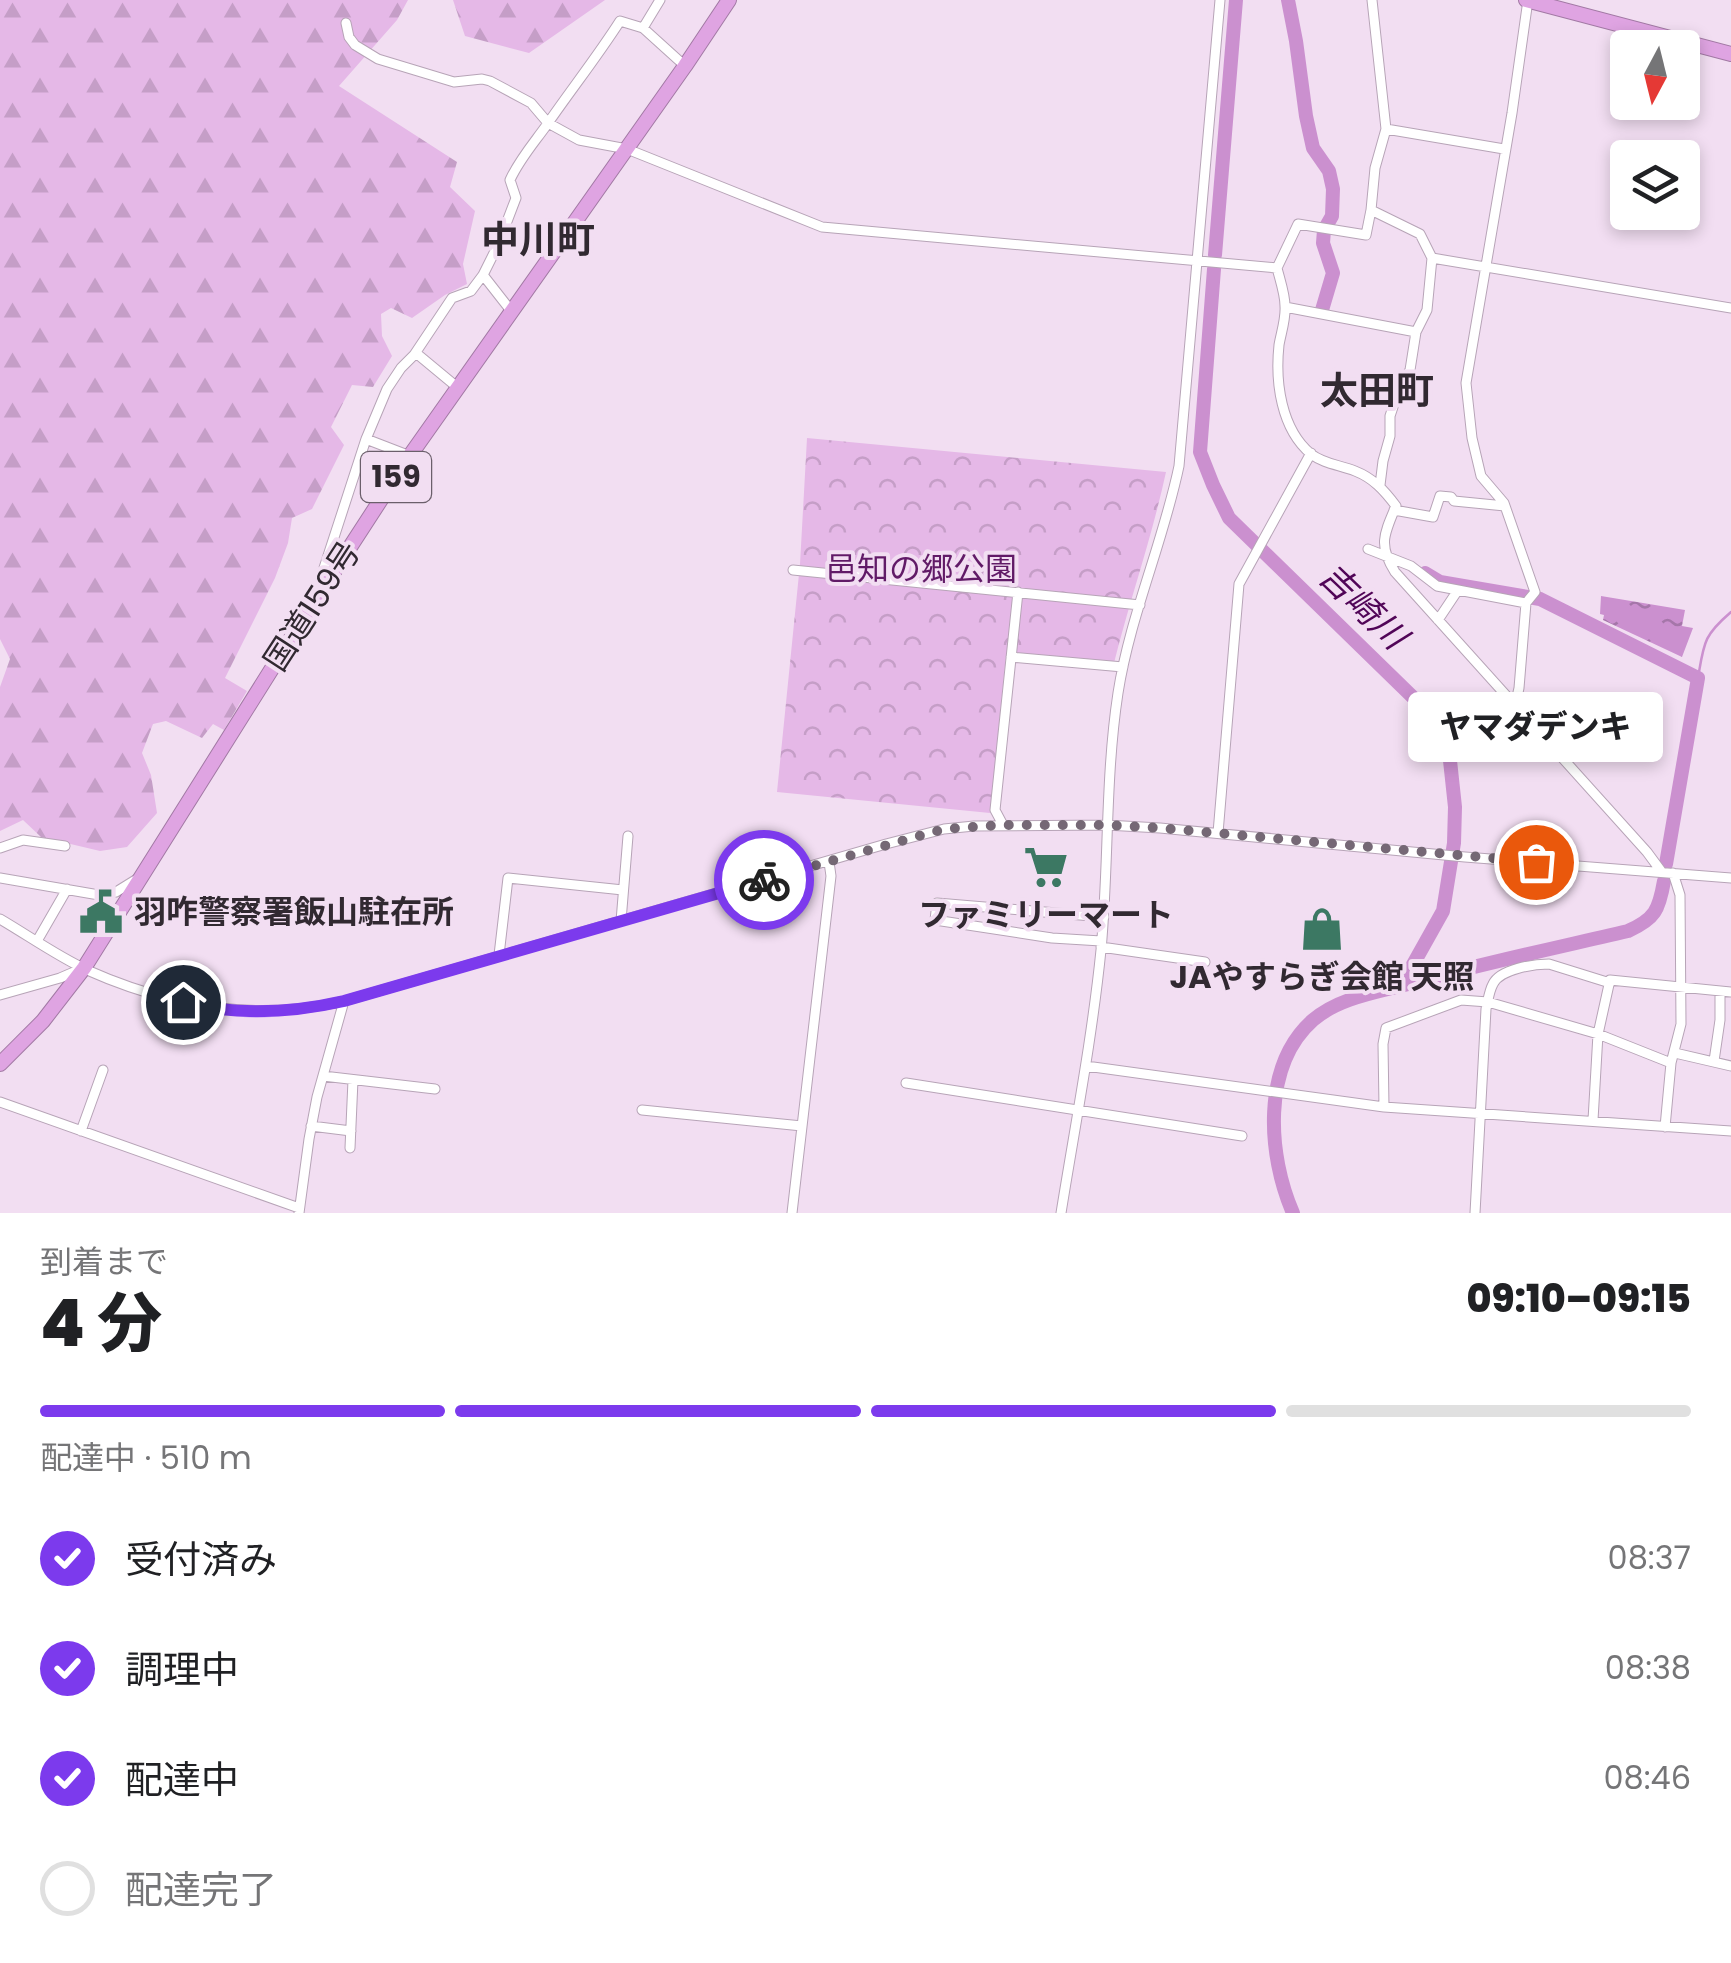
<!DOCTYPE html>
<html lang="ja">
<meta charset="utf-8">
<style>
body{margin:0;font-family:Poppins,"Noto Sans JP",sans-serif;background:#f2f2f2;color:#202124;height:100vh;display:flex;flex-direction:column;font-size:38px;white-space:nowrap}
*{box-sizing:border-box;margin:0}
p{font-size:32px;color:#757577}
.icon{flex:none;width:55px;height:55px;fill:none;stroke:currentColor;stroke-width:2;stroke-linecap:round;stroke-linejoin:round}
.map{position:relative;height:1213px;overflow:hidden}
.side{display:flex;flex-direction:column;background:#fff;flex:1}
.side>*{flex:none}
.needle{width:65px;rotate:187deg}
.tools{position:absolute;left:1610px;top:30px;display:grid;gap:20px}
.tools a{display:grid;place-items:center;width:90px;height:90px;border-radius:10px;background:#fff;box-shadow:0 5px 15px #0003;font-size:50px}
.pin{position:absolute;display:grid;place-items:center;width:85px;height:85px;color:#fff;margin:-42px;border:5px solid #fff;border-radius:50%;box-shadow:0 2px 10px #0007}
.courier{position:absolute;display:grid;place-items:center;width:100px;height:100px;margin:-50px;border:8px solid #7c3aed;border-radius:50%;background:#fff;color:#222;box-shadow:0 2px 12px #0007}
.bubble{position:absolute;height:70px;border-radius:10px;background:#fff;box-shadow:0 5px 15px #0003;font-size:32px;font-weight:800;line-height:70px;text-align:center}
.overview em{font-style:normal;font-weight:800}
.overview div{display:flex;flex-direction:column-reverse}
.overview{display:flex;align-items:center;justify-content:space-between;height:170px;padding:0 40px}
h1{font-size:65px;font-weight:800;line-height:75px}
.bar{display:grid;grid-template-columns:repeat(4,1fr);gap:15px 10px;align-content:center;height:120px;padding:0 40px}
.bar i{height:12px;border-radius:8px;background:#e0e0e0}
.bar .on{background:#7c3aed}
.bar p{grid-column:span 4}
ol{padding:0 40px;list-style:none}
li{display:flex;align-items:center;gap:30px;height:110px}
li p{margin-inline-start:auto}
li .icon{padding:10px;border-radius:50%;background:#7c3aed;color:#fff;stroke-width:4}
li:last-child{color:#757577}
li i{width:55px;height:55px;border:5px solid #e0e0e0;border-radius:50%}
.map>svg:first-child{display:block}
.forest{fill:url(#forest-firs)}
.park{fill:url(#park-crowns)}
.water{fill:url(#water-ripples)}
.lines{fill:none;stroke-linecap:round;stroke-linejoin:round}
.stream{stroke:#cb90cf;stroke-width:2.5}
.river{stroke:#cb90cf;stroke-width:14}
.minor-casing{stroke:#b7a4b7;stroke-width:11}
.highway-casing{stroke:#a279a4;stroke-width:16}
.minor{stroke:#fff;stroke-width:9}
.highway{stroke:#dfa4e2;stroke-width:14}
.done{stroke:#756875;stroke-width:10;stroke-dasharray:0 18}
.route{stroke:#7c3aed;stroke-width:12}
.labels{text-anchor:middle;stroke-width:8;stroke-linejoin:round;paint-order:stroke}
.shield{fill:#f2def2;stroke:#6b5f6b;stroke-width:2.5}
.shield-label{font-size:30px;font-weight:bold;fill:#312931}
.park-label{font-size:32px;fill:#611a67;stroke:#f2def2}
.street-label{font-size:32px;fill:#312931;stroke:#f2def2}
.poi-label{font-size:32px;font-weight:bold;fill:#312931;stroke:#f2def2}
.water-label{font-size:35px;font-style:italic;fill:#510557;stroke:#f2def2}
.quarter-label{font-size:38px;font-weight:bold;fill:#312931;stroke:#f2def2}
</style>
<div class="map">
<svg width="1731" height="1213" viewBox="0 0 1731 1213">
<defs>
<pattern id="forest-firs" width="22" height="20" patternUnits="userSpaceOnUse" patternTransform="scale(2.5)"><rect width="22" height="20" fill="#e5b8e7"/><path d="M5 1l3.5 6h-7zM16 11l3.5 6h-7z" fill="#c59ec7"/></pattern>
<pattern id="park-crowns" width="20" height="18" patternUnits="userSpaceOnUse" patternTransform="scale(2.5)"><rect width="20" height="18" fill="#e5b8e7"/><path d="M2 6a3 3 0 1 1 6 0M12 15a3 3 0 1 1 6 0" fill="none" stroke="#c59ec7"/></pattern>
<pattern id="water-ripples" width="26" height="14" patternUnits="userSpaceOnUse" patternTransform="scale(2.5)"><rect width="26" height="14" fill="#cb90cf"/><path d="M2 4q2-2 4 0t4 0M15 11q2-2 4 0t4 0" fill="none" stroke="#a576a9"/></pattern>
</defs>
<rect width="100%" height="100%" fill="#f2def2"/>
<!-- forest -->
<path class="forest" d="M 0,0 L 408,0 L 397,20 L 339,86 L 457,162 L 450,187 L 475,211 L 463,264 L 467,284 L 445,295 L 412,318 L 391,308 L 381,314 L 382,336 L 392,356 L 373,387 L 352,385 L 331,427 L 344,445 L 312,509 L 292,518 L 288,543 L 275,578 L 225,678 L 247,691 L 224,730 L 213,724 L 202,738 L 166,721 L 153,724 L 142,753 L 151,775 L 157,813 L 127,847 L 100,851 L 41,837 L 23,820 L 0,831 L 0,687 L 10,659 L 0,639 Z
M 453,0 L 605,0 L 529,53 L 465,36 Z"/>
<!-- park -->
<path class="park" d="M 807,438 L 1166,472 C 1152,537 1130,599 1114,663 L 1006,655 L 990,813 L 777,792 L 800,564 Z"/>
<!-- water -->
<path class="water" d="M 1601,596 L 1685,610 L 1682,626 L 1693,628 L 1682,657 L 1603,620 L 1604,615 L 1600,614 Z"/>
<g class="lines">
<!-- stream -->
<path class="stream" d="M 1698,678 C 1704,643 1703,636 1731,612"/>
<!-- river -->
<path class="river" d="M 1288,0 L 1296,41 L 1306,116 L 1313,148 L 1329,171 L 1333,189 L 1332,216 L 1324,230 L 1323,243 L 1333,273 L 1322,310
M 1215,255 L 1236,0
M 1214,269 L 1200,452 L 1213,485 L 1229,518 L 1426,710 L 1448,742 L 1455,807 L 1454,843 L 1443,911 L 1401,986
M 1425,573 L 1440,582 L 1540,599 L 1698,678 L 1666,864
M 1293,1213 C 1268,1156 1261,1066 1313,1020 C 1340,997 1379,992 1412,983 C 1484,963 1556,948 1628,931 C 1655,919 1659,910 1664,881"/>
<!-- minor casing -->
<g class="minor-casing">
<path id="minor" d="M 1372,0 L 1386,129 L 1375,168 L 1371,210 L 1420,234 L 1432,258 L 1427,310 L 1416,332 L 1410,370 L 1398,392 L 1390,416 L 1390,436 L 1383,461 L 1380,485
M 346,23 L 349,37 L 355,45 L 378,59 L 454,82 L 482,79 L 490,81 L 531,103 L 548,123 L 579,140 L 627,149 L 822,227 L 1277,268 C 1280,280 1285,294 1285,306 C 1286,319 1281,333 1279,345 C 1275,382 1281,429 1311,454 C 1324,464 1340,465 1355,471 C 1373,478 1384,490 1396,506 C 1384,534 1378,545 1395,572 L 1647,852 L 1661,871
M 643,28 L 685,66
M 1386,129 L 1504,149
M 1432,258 L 1731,308
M 1277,268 L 1298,224 L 1366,235 L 1371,210
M 483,275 L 512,312
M 1285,307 L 1416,332
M 416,353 L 457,387
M 366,439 L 410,456
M 1394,510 L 1433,517 L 1440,496 L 1451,497 L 1454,501 L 1505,506
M 1368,549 L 1411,566 L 1437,586 L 1458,590
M 793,570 L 1140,605
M 331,576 L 324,568 L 366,439 L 387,389 L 401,368 L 414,355 L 452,298 L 471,291 L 483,275 L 498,245 L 516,198 L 510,180 C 519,160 533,144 546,126 C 570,91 597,57 620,21 L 643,28 L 660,0
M 1438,620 L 1458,590 L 1526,603
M 1011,657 L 1123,667
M 1515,706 L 1519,688 L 1526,603 L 1535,592 L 1504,503 L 1481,476 L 1472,438 L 1466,383 L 1512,113 L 1528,0
M 1003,825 L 995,810 L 1018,592
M 1218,833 L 1239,584 L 1311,453
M 0,848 L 23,840 L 65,846
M 0,878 L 99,895 L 116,892 L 137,879
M 0,919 C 29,936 57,956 87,970 C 170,1007 256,1022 344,1001 L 886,844 L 944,829 L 974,826 L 1106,825 L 1160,828 L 1465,857 L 1731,878
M 621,921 L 628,836
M 37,941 L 67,889
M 1101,941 L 1052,938 L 935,920 L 937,903 L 1104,917
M 1101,947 L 1205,962
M 499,955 L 508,878 L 623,890
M 0,995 L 60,978 L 81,969
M 1675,1053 L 1731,1066
M 1714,1061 L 1720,1020 L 1720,991
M 1086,1066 L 1384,1107 L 1731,1131
M 323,1076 L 435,1089
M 906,1083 L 1242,1136
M 0,1102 L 299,1208
M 1384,1107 L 1383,1044 L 1386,1028 L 1461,1000 L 1488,1002 L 1598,1034 L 1671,1063
M 642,1110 L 802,1126
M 1593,1120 L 1598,1034 L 1610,980 L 1731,992
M 311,1126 L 351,1131
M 1665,1127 L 1671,1063 L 1681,1024 L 1680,895 L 1673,873
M 81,1131 L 103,1070
M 350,1148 L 353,1080
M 299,1213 L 309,1139 L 317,1097 L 344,1001
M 792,1213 L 831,876 L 829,862
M 1061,1213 C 1075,1126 1092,1039 1101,950 C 1109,865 1105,778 1118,693 C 1130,616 1163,543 1179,466 L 1220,0
M 1475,1213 L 1486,1009 C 1488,1001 1489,991 1493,984 C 1500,969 1534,964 1549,964 L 1610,983"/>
</g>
<!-- highway casing -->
<g class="highway-casing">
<path id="highway" d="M 1526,0 L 1731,54
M 0,1064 L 43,1021 L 84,968 L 300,624 L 404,464 L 685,66 L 729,0"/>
</g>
<!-- minor -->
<use href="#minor" class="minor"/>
<!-- highway -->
<use href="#highway" class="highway"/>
</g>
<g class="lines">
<!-- done -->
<path class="done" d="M 764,880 L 944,829 L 1002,825 L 1106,825 L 1160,828 L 1536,862"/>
<!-- route -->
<path class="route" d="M 183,1002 C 236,1016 291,1013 344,1001 L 764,880"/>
</g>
<!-- icons -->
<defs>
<g id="supermarket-bare" transform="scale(3.45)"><path d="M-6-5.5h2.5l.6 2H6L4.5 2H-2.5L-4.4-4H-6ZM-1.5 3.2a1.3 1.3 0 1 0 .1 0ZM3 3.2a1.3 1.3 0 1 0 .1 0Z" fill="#3c7863" stroke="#f2def2" stroke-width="2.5" paint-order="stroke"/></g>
<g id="civic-bare" transform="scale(3.45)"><path d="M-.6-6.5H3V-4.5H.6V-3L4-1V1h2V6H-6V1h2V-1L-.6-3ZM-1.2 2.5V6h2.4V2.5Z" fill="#3c7863" stroke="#f2def2" stroke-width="2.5" paint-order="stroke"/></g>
<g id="shop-bare" transform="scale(3.45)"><path d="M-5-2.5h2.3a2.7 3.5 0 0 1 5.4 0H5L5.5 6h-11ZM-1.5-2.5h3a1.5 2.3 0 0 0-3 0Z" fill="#3c7863" stroke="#f2def2" stroke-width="2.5" paint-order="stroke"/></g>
</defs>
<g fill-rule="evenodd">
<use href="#supermarket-bare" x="1046" y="867"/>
<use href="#civic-bare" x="101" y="912"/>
<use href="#shop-bare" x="1322" y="929"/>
</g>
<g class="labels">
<!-- shield labels -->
<rect class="shield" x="361" y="452" width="70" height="50" rx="8"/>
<g class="shield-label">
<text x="396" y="487">159</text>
</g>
<!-- park labels -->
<g class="park-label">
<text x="921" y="580">邑知の郷公園</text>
</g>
<!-- street labels -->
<g class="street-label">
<text transform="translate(312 606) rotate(-57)" y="11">国道159号</text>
</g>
<!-- poi labels -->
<g class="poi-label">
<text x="134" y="923" text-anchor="start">羽咋警察署飯山駐在所</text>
<text x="1046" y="926">ファミリーマート</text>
<text x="1322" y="988">JAやすらぎ会館 天照</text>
</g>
<!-- water labels -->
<g class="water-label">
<text transform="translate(1363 606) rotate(44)" y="12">吉崎川</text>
</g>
<!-- quarter labels -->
<g class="quarter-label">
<text x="538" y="253">中川町</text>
<text x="1377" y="404">太田町</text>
</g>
</g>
</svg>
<div class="tools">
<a><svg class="needle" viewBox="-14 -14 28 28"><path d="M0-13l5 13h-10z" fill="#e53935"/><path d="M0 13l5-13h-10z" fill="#757577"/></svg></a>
<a><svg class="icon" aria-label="layers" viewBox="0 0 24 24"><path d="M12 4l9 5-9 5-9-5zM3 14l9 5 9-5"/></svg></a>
</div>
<div class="pin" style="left:1536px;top:862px;background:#ea580c"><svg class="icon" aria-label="bag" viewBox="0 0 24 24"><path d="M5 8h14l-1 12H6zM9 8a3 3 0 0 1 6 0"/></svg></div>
<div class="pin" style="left:183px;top:1002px;background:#1f2937"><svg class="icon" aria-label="home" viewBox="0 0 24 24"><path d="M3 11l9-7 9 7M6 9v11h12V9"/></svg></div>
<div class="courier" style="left:764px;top:880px"><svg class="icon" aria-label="bike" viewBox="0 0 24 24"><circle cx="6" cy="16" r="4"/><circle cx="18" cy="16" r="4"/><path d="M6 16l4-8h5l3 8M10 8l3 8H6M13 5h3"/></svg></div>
<div class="bubble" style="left:1408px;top:692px;width:255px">ヤマダデンキ</div>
</div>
<section class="side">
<div class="overview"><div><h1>4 分</h1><p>到着まで</p></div><em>09:10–09:15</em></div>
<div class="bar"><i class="on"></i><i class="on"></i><i class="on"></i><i></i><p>配達中 · 510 m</p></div>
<ol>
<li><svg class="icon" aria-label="check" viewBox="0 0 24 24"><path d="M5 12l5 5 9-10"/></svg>受付済み<p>08:37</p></li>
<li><svg class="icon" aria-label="check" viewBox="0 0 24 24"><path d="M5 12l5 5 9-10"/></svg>調理中<p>08:38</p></li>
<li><svg class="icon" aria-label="check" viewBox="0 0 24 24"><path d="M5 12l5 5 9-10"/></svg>配達中<p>08:46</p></li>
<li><i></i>配達完了</li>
</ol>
</section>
